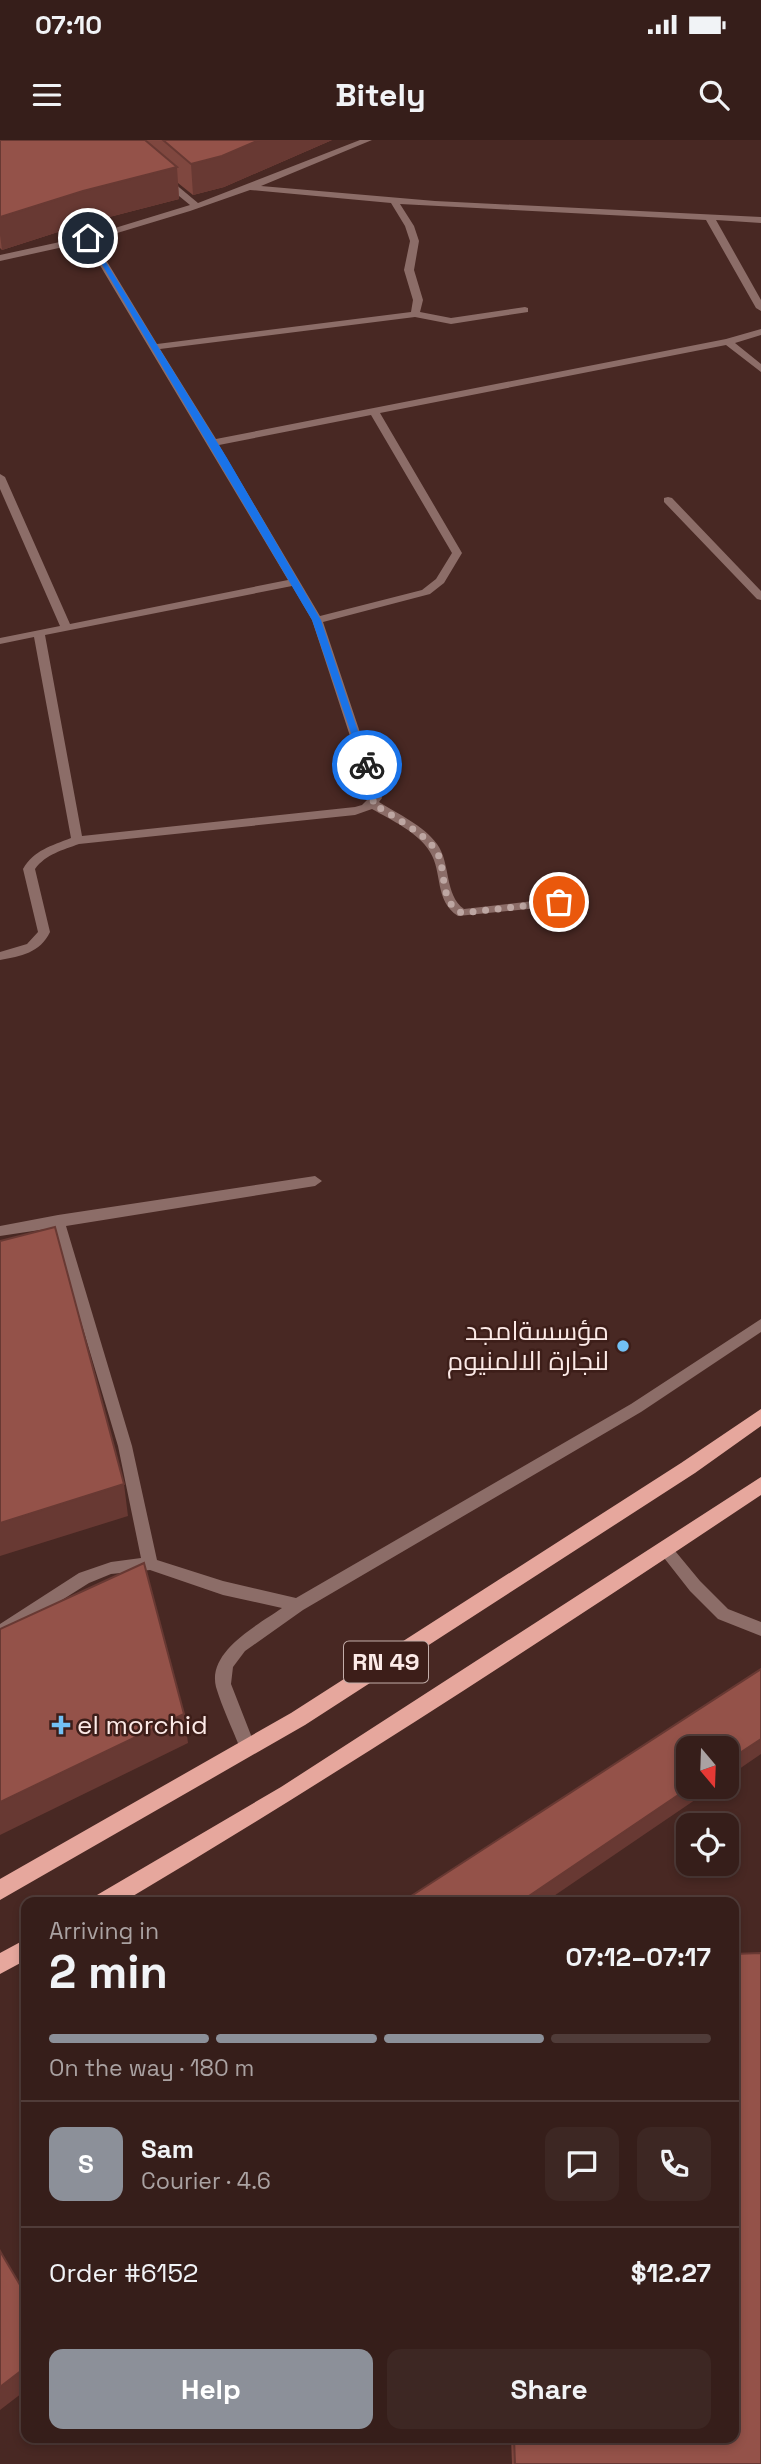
<!DOCTYPE html>
<meta charset="utf-8">
<style>
body{margin:0;font-family:"Space Grotesk",Cairo,sans-serif;background:#3d2723;color:#f1f3f6;height:100vh;display:flex;flex-direction:column;font-size:26px;white-space:nowrap}
*{box-sizing:border-box;margin:0}
p{font-size:23px;color:#aaa2a2}
.icon{flex:none;width:38px;height:38px;fill:none;stroke:currentColor;stroke-width:2;stroke-linecap:round;stroke-linejoin:round}
.map{position:relative;flex:1;overflow:hidden}
.panel{position:absolute;left:21px;top:1757px;width:718px;height:546px;display:flex;flex-direction:column;background:#361e1a;border-radius:14px;box-shadow:0 4px 10px #0003,0 0 0 2px #503c39}
.panel>*{flex:none}
.needle{width:46px;rotate:161deg}
.fabs{position:absolute;left:676px;top:1596px;display:grid;gap:14px}
.fabs a{display:grid;place-items:center;width:63px;height:63px;border-radius:14px;background:#361e1a;box-shadow:0 4px 10px #0003,0 0 0 2px #503c39;font-size:35px}
.pin{position:absolute;display:grid;place-items:center;width:60px;height:60px;color:#fff;margin:-30px;border:4px solid #fff;border-radius:50%;box-shadow:0 2px 7px #0007}
.courier{position:absolute;display:grid;place-items:center;width:70px;height:70px;margin:-35px;border:5px solid #1a73e8;border-radius:50%;background:#fff;color:#222;box-shadow:0 2px 9px #0007}
.overview em{font-style:normal;font-weight:700}
.overview div{display:flex;flex-direction:column-reverse}
.overview{display:flex;align-items:center;justify-content:space-between;height:119px;padding:0 28px}
h1{font-size:46px;font-weight:700;line-height:52px}
.bar{display:grid;grid-template-columns:repeat(4,1fr);gap:10px 7px;align-content:center;height:84px;padding:0 28px}
.bar i{height:9px;border-radius:5px;background:#503c39}
.bar .active{background:#8c9099}
.bar p{grid-column:span 4}
.line{display:flex;align-items:center;gap:18px;padding:0 28px;border-top:2px solid #503c39}
.line div{flex:1}
.round{display:grid;place-items:center;flex:none;width:74px;height:74px;border-radius:14px;background:#3d2723}
.primary-button{display:flex;gap:14px;margin-top:auto;padding:14px 28px}
.primary-button a{flex:1;height:80px;border-radius:14px;background:#8c9099;color:#fff;font-size:28px;font-weight:700;line-height:80px;text-align:center}
.primary-button a+a{background:#3d2723;color:#f1f3f6}
.status{display:flex;justify-content:space-between;align-items:center;height:49px;padding:0 35px;background:#361e1a;direction:ltr}
.status svg{height:19px;fill:currentColor}
header{display:flex;justify-content:space-between;align-items:center;height:91px;padding:0 28px;background:#361e1a;font-size:32px;font-weight:700}
.map>svg:first-child{display:block}
.lines{fill:none;stroke-linecap:round;stroke-linejoin:round}
.minor{fill:#8c6d68;fill-rule:evenodd}
.primary{fill:#e6a79d;fill-rule:evenodd}
.wall{fill:#7f473f}
.shaded-wall{fill:#683933}
.building{fill:#945249;stroke:#683933;stroke-width:2}
.route{fill:#1a73e8}
.done{stroke:#bda6a2;stroke-width:7;stroke-dasharray:0 12.6}
.poi-dot{fill:#72c1f5;stroke:#3d1e19;stroke-width:2.5}
.labels{text-anchor:middle;stroke-width:5;stroke-linejoin:round;paint-order:stroke}
.shield{fill:#3d1e19;stroke:#c3ada9;stroke-width:2}
.shield-label{font-size:24px;font-weight:bold;fill:#fceae7}
.poi-label{font-size:26px;fill:#fceae7;stroke:#3d1e19;text-anchor:end}
</style>
<div class="status"><b>07:10</b><svg viewBox="0 0 49 12"><path d="M0 12V9h3v3zM5 12V6h3v6zM10 12V3h3v9zM15 12V0h3v12zM26 1h20v11H26zM47 4h2v5h-2z"/></svg></div>
<header><svg class="icon" aria-label="menu" viewBox="0 0 24 24"><path d="M4 6h16M4 12h16M4 18h16"/></svg>Bitely<svg class="icon" aria-label="search" viewBox="0 0 24 24"><circle cx="10" cy="10" r="6"/><path d="M15 15l6 6"/></svg></header>
<div class="map">
<svg width="761" height="2324" viewBox="0 0 761 2324">
<rect width="100%" height="100%" fill="#482823"/>
<g class="lines">
<!-- minor -->
<path class="minor" d="M 360,0 L 372,0 L 261,46 L 435,61 L 761,77 L 761,83 L 716,80 L 761,160 L 761,171 L 756,168 L 706,80 L 400,64 L 414,86 L 419,101 L 414,130 L 423,160 L 420,172 L 451,178 L 525,167 L 528,168 L 528,172 L 451,184 L 415,177 L 160,209 L 216,299 L 726,199 L 761,189 L 761,195 L 735,203 L 761,224 L 761,232 L 726,205 L 380,273 L 462,413 L 444,443 L 430,454 L 323,482 L 382,658 L 379,662 C 398,674 423,685 437,704 C 451,723 444,755 464,769 L 559,758 L 565,762 L 559,766 L 458,776 C 434,760 443,733 430,712 C 418,692 391,680 372,669 L 355,675 L 79,704 C 63,710 46,714 35,729 L 50,792 C 40,813 21,816 0,820 L 0,812 L 27,804 L 38,792 L 23,729 C 34,710 51,706 71,698 L 34,497 L 0,504 L 0,498 L 60,486 L 0,349 L 0,334 L 5,337 L 70,484 L 288,440 L 86,102 L 0,121 L 0,115 L 92,95 L 190,65 L 162,42 L 162,38 L 168,38 L 198,63 ZM 250,50 L 391,63 L 405,86 L 410,101 L 404,130 L 413,160 L 411,172 L 157,204 L 94,100 L 190,71 ZM 371,275 L 452,413 L 436,439 L 422,450 L 320,476 L 219,305 ZM 292,446 L 312,480 L 370,657 L 362,665 L 355,667 L 82,696 L 45,495 Z
M 668,357 L 672,358 L 761,451 L 761,460 L 757,459 L 664,362 L 664,358 Z
M 315,1036 L 322,1041 L 315,1046 L 66,1086 L 132,1306 L 157,1420 L 223,1441 L 296,1458 L 631,1264 L 761,1179 L 761,1192 L 641,1272 L 303,1470 L 245,1511 L 233,1527 L 231,1544 L 256,1608 L 254,1613 L 248,1615 L 242,1613 L 240,1608 C 232,1588 222,1567 216,1547 C 207,1511 258,1485 282,1468 L 223,1455 L 150,1430 L 111,1434 L 89,1443 L 0,1499 L 0,1484 L 79,1433 L 111,1422 L 141,1418 L 118,1306 L 53,1088 L 0,1096 L 0,1086 L 58,1075 Z
M 666,1404 L 671,1406 L 700,1441 L 728,1469 L 761,1482 L 761,1496 L 718,1479 L 690,1451 L 661,1414 L 658,1410 L 661,1406 Z"/>
<!-- primary -->
<path class="primary" d="M 761,1269 L 761,1286 L 695,1333 L 305,1585 L 0,1760 L 0,1739 L 291,1573 L 681,1323 Z
M 761,1337 L 761,1355 C 551,1495 340,1633 123,1762 L 94,1762 L 97,1755 L 281,1647 Z
M 26,1799 L 26,1820 L 0,1834 L 0,1813 Z"/>
</g>
<!-- wall -->
<path class="wall" d="M 0,0 L 332,0 L 224,47 L 193,55 L 178,43 L 179,59 L 86,83 L 2,110 L 0,108 Z
M 511,2298 L 733,2298 L 761,2324 L 512,2324 Z"/>
<!-- shaded-wall -->
<path class="shaded-wall" d="M 259,0 L 332,0 L 224,47 L 193,55 L 191,24 Z
M 177,27 L 179,59 L 86,83 L 2,110 L 0,95 L 0,77 L 83,51 Z
M 124,1344 L 128,1376 L 0,1416 L 0,1383 Z
M 184,1574 L 188,1603 L 0,1695 L 0,1662 Z
M 761,1599 L 761,1614 L 726,1638 L 726,1622 Z
M 690,1647 L 714,1647 L 545,1762 L 520,1762 Z
M 26,2227 L 26,2250 L 0,2270 L 0,2247 Z"/>
<!-- building -->
<path class="building" d="M 0,0 L 145,0 L 177,27 L 83,51 L 0,77 Z
M 163,0 L 259,0 L 222,16 L 191,24 Z
M 55,1087 L 124,1344 L 0,1383 L 0,1101 Z
M 144,1423 L 184,1574 L 0,1662 L 0,1489 Z
M 761,1529 L 761,1599 L 726,1622 L 726,1608 L 688,1608 L 688,1647 L 690,1647 L 520,1762 L 402,1762 Z
M 761,1813 L 761,2324 L 515,2324 L 514,2298 L 733,2298 L 733,1814 Z
M 0,2111 L 26,2155 L 26,2227 L 0,2247 Z"/>
<!-- route -->
<path class="route" d="M 85,96 L 91,98 L 227,318 L 321,480 L 370,627 L 362,625 L 312,480 Z"/>
<g class="lines">
<!-- done -->
<path class="done" d="M 367,625 C 371,637 380,652 372,663 C 390,675 429,695 438,714 C 446,732 440,764 462,773 L 559,762"/>
</g>
<!-- markers -->
<g class="poi-dot">
<circle cx="623" cy="1206" r="7"/>
<path d="M57.5 1574.5h7v7h7v7h-7v7h-7v-7h-7v-7h7z"/>
</g>
<g class="labels">
<!-- shield labels -->
<rect class="shield" x="344" y="1501.5" width="84" height="41" rx="5"/>
<g class="shield-label">
<text x="386" y="1530">RN 49</text>
</g>
<!-- poi labels -->
<g class="poi-label">
<text x="609" y="1200">مؤسسةامجد<tspan x="609" dy="30">لنجارة الالمنيوم</tspan></text>
<text x="77" y="1594" text-anchor="start">el morchid</text>
</g>
</g>
</svg>
<div class="fabs">
<a><svg class="needle" viewBox="-14 -14 28 28"><path d="M0-13l5 13h-10z" fill="#e53935"/><path d="M0 13l5-13h-10z" fill="#aaa2a2"/></svg></a>
<a><svg class="icon" aria-label="locate" viewBox="0 0 24 24"><circle cx="12" cy="12" r="6"/><path d="M12 2v4M12 18v4M2 12h4M18 12h4"/></svg></a>
</div>
<div class="pin" style="left:559px;top:762px;background:#ea580c"><svg class="icon" aria-label="bag" viewBox="0 0 24 24"><path d="M5 8h14l-1 12H6zM9 8a3 3 0 0 1 6 0"/></svg></div>
<div class="pin" style="left:88px;top:98px;background:#1f2937"><svg class="icon" aria-label="home" viewBox="0 0 24 24"><path d="M3 11l9-7 9 7M6 9v11h12V9"/></svg></div>
<div class="courier" style="left:367px;top:625px"><svg class="icon" aria-label="bike" viewBox="0 0 24 24"><circle cx="6" cy="16" r="4"/><circle cx="18" cy="16" r="4"/><path d="M6 16l4-8h5l3 8M10 8l3 8H6M13 5h3"/></svg></div>
<section class="panel">
<div class="overview"><div><h1>2 min</h1><p>Arriving in</p></div><em>07:12–07:17</em></div>
<div class="bar"><i class="active"></i><i class="active"></i><i class="active"></i><i></i><p>On the way · 180 m</p></div>
<div class="line" style="height:126px"><b class="round" style="background:#8c9099;color:#fff">S</b><div><b>Sam</b><p>Courier · 4.6</p></div><a class="round"><svg class="icon" aria-label="chat" viewBox="0 0 24 24"><path d="M4 5h16v11H9l-5 4z"/></svg></a><a class="round"><svg class="icon" aria-label="phone" viewBox="0 0 24 24"><path d="M5 4h4l2 5-3 2q2 4 5 5l2-3 5 2v4C11 20 4 13 5 4z"/></svg></a></div>
<div class="line" style="height:91px"><div>Order #6152</div><b>$12.27</b></div>
<div class="primary-button"><a>Help</a><a>Share</a></div>
</section>
</div>
